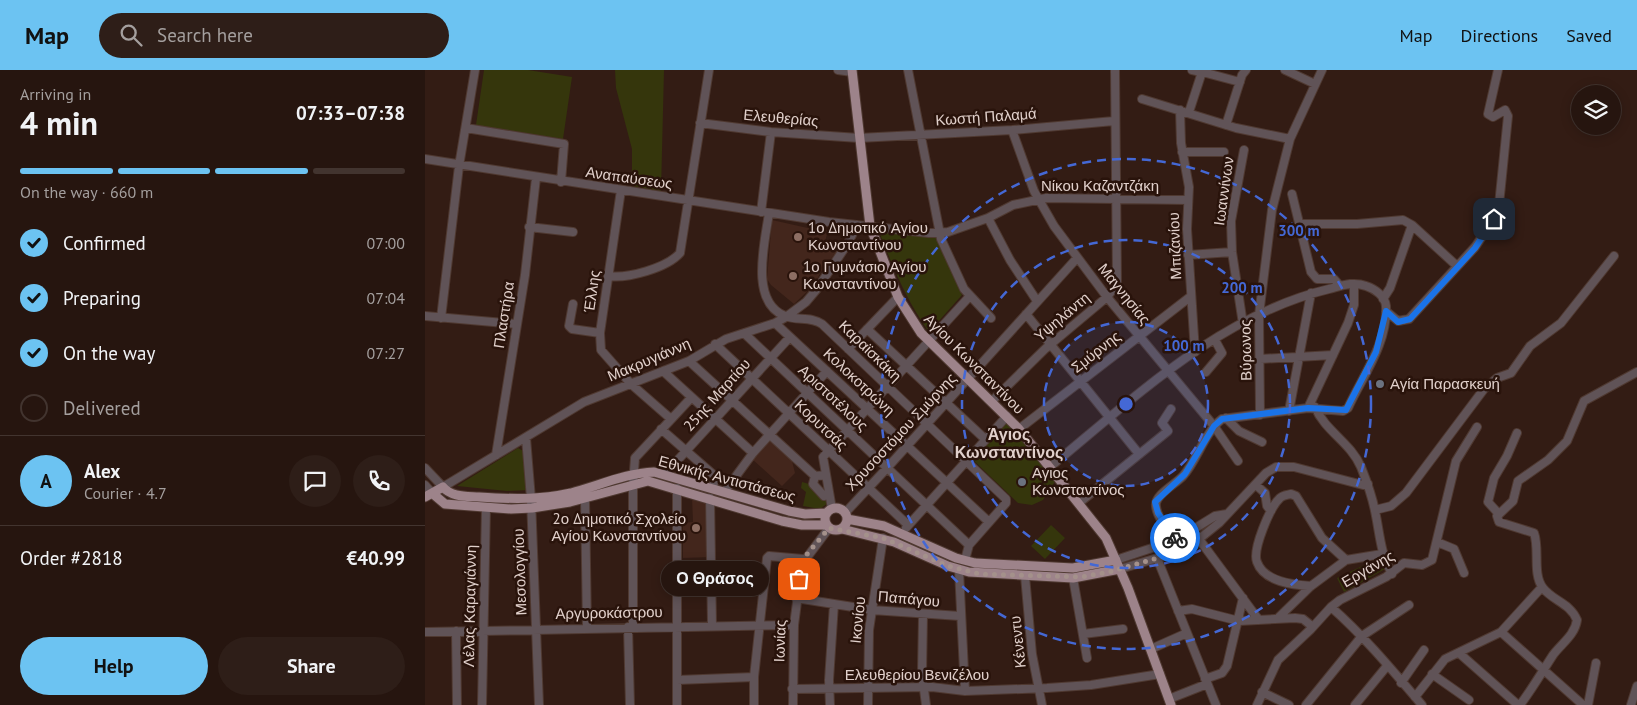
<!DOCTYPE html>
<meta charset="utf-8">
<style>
body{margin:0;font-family:"PT Sans",sans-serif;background:#2e1e18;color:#f1f3f6;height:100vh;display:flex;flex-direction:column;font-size:19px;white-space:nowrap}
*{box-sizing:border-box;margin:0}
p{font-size:16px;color:#a49f9e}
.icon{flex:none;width:28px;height:28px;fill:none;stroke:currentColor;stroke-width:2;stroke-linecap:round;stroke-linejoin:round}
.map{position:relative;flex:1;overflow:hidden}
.details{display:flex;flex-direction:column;background:#26150f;width:425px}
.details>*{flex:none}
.tools{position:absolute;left:1146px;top:15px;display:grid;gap:10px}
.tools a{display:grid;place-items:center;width:50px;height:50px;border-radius:50%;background:#26150f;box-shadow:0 2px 12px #0003,0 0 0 1px #42342f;font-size:25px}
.pin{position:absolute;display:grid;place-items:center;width:42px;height:42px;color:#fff;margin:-21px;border-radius:10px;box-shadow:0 2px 8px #0006}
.courier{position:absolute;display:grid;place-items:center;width:50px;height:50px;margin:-25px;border:4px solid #1a73e8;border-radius:50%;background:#fff;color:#222;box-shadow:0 1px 6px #0007}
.bubble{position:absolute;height:35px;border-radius:18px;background:#26150f;box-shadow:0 2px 12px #0003,0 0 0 1px #42342f;font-size:16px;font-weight:700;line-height:35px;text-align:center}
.headline em{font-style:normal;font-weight:700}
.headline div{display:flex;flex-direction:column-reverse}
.headline{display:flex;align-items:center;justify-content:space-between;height:85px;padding:0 20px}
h1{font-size:32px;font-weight:700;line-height:38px}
.bar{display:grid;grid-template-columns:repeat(4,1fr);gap:8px 5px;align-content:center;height:60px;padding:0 20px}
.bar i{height:6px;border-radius:4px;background:#42342f}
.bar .on{background:#6cc3f2}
.bar p{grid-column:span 4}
.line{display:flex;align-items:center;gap:12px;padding:0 20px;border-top:1px solid #42342f}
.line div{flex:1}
.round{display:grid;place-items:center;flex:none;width:52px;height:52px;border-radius:26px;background:#2e1e18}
ol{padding:0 20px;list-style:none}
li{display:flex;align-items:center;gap:15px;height:55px}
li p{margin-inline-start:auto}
li .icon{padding:5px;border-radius:50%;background:#6cc3f2;color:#111;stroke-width:4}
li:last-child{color:#a49f9e}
li i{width:28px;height:28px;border:2px solid #42342f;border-radius:50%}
.action{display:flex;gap:10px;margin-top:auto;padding:10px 20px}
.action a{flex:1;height:58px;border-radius:30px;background:#6cc3f2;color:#111;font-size:20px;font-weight:700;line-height:58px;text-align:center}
.action a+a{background:#2e1e18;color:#f1f3f6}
header{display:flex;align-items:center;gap:30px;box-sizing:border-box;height:70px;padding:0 25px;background:#6cc3f2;color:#111}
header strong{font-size:24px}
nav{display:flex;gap:28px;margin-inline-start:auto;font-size:18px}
.search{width:350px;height:45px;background:#2e1e18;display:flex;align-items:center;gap:12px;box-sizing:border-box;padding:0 18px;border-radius:28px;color:#a49f9e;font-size:19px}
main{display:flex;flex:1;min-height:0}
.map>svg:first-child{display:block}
.built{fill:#43261c}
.green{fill:#35360c}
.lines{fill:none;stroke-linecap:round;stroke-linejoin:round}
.minor-casing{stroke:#4f3931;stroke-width:10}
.major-casing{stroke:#4f3931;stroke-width:11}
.minor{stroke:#605357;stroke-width:8}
.major{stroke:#9d838a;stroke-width:9}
.done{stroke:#a4918b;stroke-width:5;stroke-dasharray:0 9}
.route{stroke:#1a73e8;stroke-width:6}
.ring{fill:none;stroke:#4468d5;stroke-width:2.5;stroke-dasharray:9 6}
.education-dot{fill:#8d6e63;stroke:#29130b;stroke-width:2}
.worship-dot{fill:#6b7280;stroke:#29130b;stroke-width:2}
.labels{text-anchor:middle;stroke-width:5;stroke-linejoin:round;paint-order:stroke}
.street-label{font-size:15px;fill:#e1d0cb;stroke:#29130b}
.poi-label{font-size:15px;fill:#e1d0cb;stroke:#29130b;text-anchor:start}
.neighbourhood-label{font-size:16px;font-weight:bold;fill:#e1d0cb;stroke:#29130b}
.centre{fill:#4468d5;stroke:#29130b;stroke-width:2.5}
.ring-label{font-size:15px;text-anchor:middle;font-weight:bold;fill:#4468d5;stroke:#29130b;stroke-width:5;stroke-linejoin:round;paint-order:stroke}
</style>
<header>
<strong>Map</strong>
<div class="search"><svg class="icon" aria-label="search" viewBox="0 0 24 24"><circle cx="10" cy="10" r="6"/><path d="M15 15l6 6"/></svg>Search here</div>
<nav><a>Map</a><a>Directions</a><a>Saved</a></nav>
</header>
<main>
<section class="details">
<div class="headline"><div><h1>4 min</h1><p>Arriving in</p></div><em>07:33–07:38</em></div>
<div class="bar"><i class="on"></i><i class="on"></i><i class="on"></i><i></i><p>On the way · 660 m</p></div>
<ol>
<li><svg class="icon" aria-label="check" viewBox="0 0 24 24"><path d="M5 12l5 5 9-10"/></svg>Confirmed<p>07:00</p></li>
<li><svg class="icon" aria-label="check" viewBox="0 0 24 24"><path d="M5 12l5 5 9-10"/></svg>Preparing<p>07:04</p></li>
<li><svg class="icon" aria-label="check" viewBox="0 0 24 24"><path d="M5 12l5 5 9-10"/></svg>On the way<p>07:27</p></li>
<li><i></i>Delivered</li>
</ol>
<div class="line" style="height:90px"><b class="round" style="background:#6cc3f2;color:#111">A</b><div><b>Alex</b><p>Courier · 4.7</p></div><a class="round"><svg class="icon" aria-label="chat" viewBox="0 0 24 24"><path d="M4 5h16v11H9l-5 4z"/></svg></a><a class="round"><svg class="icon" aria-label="phone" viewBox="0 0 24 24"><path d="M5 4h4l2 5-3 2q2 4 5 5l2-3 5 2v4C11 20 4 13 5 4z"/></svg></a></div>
<div class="line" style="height:65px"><div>Order #2818</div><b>€40.99</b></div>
<div class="action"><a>Help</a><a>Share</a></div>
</section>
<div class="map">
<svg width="1212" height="635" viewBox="0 0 1212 635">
<rect width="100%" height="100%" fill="#331c14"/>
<!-- built -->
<path class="built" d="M 347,150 L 396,161 L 397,159 L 403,160 L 400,172 L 412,181 L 395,203 L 390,214 L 369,234 L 346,215 L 342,209 Z
M 345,369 L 366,387 L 370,403 L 357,416 L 327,389 Z
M 267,427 L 284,433 L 285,487 L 258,488 L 258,453 L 268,452 Z"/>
<!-- green -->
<path class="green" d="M 59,0 L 103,0 L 147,7 L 138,69 L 51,55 Z
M 190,0 L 239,0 L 236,121 L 207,116 L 207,79 L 191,18 Z
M 453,159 L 511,167 L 537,225 L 504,262 C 481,230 467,195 453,159 Z
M 581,353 L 602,374 L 631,410 L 618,430 L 607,435 L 593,433 L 548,390 Z
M 93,378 L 100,382 L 104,420 L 82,421 L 32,416 Z
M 377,412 L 384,414 L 401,426 L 403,433 L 395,439 L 378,436 L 381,422 L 376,418 Z
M 626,455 L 640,468 L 620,489 L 606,476 Z
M 954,488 L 960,499 L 919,522 L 912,508 Z"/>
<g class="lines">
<!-- minor casing -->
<g class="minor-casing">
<path id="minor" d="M 413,0 L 427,2
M 483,0 L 516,169 L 539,219 L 566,248
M 767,0 L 781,3
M 782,0 L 781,3 L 815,12
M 860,0 L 890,14
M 717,29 L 811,58 L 865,69
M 755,40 L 756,73 L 764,117 L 762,159 L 770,282
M 764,42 L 777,2
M 275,53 L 346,62 L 434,68 L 587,60 L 689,51
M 801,55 L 817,5 L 821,0
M 41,58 L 139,74 L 136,112
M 587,60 L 609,121 L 629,156 L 682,227 L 789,356 L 813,391
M 757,82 L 799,82
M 0,89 L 404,152 L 504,163 L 523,162 L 563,148 L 588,135 L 621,128 L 763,130
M 196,120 L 175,263 L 176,280 L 206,314 L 246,349
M 867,124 L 886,202 L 892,209 L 909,209 L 915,216
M 336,142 L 346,62
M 344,143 C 340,172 324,232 360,246 C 372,251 386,246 397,254 L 581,429 L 581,433 L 544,475 L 540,490
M 563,148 L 585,190 L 612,231
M 874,154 L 932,154 L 978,150 L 987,155 L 1032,196
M 104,157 L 148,162
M 763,185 L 807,182
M 183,206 C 202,209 242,198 255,183 L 284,0
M 958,229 L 965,218 L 987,155
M 148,234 L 144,256 L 147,259 L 175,263
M 961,241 L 973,251 L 984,249 L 1050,177 L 1069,149 L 1074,135 L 1083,46 L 1080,40 L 1068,47 L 1063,44 L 1073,0
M 601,244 L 714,384
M 0,246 L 91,254
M 16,248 L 34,96 L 50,0
M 350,253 L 564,452
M 818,254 L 807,182 L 806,151 L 819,80
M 442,259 L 560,369
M 320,264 L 544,475
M 290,274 L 483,455
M 423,279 L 473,227
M 835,289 L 908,285
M 264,291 L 390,406 L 400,405
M 238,301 L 328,383
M 781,302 L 797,283 L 790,270
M 567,331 L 620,279 L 682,227 L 692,214 L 690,0
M 890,337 C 900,361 926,373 936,397 C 942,412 947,426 950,441 C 955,464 955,483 967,504
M 883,338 L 923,253 L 929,235 L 929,214
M 864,341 L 886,223
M 835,345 L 834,245 L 847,140 L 865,69 L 897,0
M 801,348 L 814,361 L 837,372
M 236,359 L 290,406 L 288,418
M 594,359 L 765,227
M 101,368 L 106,429 L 114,635
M 71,385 L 100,205 L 111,108
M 625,397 C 709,328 795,245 904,219 C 916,216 928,211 941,216 C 950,219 960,226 961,236 C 963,273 937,307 923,338 L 918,341 L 883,338 L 797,349 C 779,363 773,389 758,406 C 751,414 729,425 731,436 C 732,450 749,467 757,478
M 0,398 L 18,417 L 159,332 L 264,291 L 301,269 L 350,253 L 361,247 L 381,232 L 392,219 L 423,173 L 432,155
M 240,404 L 365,267
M 390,406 L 388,414 L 399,426
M 0,415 L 7,423
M 831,415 L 840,423 L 842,436 L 846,441
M 252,418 L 252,635
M 300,421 L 328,383 L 402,301
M 285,428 L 287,556
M 160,429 L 162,558
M 654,433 L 743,361 L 737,353 L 746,339
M 407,439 L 398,387 L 544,227
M 950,440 L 966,436 L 981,423 L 1059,319 L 1072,308 L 1086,303 L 1105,276 L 1136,253 L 1189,186
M 420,443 L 462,398 L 652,188
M 1073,443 L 1063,432 L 1069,408 L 1082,386 L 1092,363
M 481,458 L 582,346
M 771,465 L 833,549
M 1012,472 L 1029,479 L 1039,503
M 732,488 L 791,635
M 691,490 L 751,470 L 790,446 L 802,444
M 695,499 L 746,484 L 774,469 L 794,453 L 841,403 L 851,397 L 869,397 L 938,415 L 943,414
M 534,500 L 540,621
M 600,506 L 607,584 L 617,635
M 648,508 L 662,588
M 886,516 C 869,515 839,512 832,492 C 827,480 845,437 855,428 C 858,425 862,425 866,424 L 871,426 L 897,468 L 921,490
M 371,528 L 447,540 L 535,546
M 906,537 C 939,566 968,601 997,635
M 753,541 L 767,539 L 814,551 L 870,548 L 878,549 L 888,557
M 498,545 L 497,604 L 501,635
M 854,547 L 886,516 L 921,490 L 957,484
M 203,557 L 205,635
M 208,557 L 208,414 L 210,388 L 266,328
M 31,561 L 32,635
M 0,562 L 369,555
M 1076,562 L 1158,635
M 658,564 L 698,559
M 726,579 L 762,563
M 1034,583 L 1093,635
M 1007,604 L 1044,630
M 780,609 L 797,603 L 802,596 L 818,528
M 252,610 L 329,607
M 976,613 L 999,580
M 367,619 L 507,617 L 540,621 L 622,618 L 666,615 L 735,604
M 837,622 L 864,635
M 990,627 L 1020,589 L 1076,562 L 1117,517
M 744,629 L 782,614
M 57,635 L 61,437
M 329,635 L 329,607 L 342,488 L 344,486 L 378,489
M 368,635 L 369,555 L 377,494 L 404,458
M 405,635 L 404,610 L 409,534
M 443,635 L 444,560 L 458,468
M 832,635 L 853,590 L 886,559 L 906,537 L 915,530 L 961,507 L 979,493 L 997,495 L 1007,490 L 1031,391 L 1052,357
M 881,635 L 937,566 L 984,535
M 930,635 L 962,596
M 1095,635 C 1107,619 1117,602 1128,585 C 1136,574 1150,565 1152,550 C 1145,533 1128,531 1118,518 C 1107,504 1115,479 1109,463 L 1074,452 L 1072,446 L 1088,431 L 1093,411 L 1123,390 L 1142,371 L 1159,331 L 1212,302
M 1163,635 L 1171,593
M 1206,635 L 1212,616"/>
</g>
<!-- major casing -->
<g class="major-casing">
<path id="major" d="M 427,0 L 445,156 L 473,227 L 496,263 L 594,359 L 681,468 L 703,518 L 746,635
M 7,423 L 20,434 L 86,439 L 107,438 L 145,432 L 223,411 L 357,451 L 377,455 L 401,455
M 0,427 L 18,417 C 26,427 41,426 54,427 C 85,429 115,430 146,423 C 173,416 201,403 229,402 L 364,441 L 380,444 L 402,443
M400 449a11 11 0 1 1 22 0a11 11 0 1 1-22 0Z
M 422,449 L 459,456 L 531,488 L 550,493 L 648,498 L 691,490
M 417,459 L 469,472 L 523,496 L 544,502 L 648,508 L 695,499"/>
</g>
<!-- minor -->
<use href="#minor" class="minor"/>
<!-- major -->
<use href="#major" class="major"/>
</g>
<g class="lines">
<!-- done -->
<path class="done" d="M 374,509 L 378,489 L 404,458 L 458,468 L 523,496 L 555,504 L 656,507 L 684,502 L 746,484 L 757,478 L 750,468"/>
<!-- route -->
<path class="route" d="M 750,468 L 733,443 L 730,432 L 760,404 L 789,356 L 797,349 L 883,338 L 921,340 L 951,282 L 961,241 L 973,252 L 985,249 L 1050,178 L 1069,149"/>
</g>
<!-- distance rings -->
<circle cx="701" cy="334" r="82" fill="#4468d5" fill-opacity=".12"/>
<g class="ring">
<circle cx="701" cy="334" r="82"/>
<circle cx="701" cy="334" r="164"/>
<circle cx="701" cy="334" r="245"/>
</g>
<!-- markers -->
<g class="education-dot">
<circle cx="373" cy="167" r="5"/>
<circle cx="368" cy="206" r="5"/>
<circle cx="271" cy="458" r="5"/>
</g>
<g class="worship-dot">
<circle cx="955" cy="314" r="5"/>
<circle cx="597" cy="412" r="5"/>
</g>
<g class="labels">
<!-- street labels -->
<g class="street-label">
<text transform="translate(561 47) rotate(-4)" y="5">Κωστή Παλαμά</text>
<text transform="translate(356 48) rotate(5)" y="5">Ελευθερίας</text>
<text transform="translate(204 108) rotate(8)" y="5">Αναπαύσεως</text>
<text x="675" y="121">Νίκου Καζαντζάκη</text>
<text transform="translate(799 121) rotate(-82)" y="5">Ιωαννίνων</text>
<text transform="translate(750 176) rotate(-92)" y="5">Μπιζανίου</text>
<text transform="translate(167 221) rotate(-82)" y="5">Έλλης</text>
<text transform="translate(699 224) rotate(51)" y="5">Μαγνησίας</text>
<text transform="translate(79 245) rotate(-81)" y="5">Πλαστήρα</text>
<text transform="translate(637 247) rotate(-40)" y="5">Υψηλάντη</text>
<text transform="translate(821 280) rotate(-91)" y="5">Βύρωνος</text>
<text transform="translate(445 281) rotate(44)" y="5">Καραϊσκάκη</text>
<text transform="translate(671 282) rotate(-38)" y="5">Σμύρνης</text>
<text transform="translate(224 290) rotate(-23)" y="5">Μακρυγιάννη</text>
<text transform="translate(549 294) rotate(45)" y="5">Αγίου Κωνσταντίνου</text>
<text transform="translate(434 312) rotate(43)" y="5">Κολοκοτρώνη</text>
<text transform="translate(292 325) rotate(-48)" y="5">25ης Μαρτίου</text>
<text transform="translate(408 328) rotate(43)" y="5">Αριστοτέλους</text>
<text transform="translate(396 355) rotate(43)" y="5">Κορυτσάς</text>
<text transform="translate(476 362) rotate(-47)" y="5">Χρυσοστόμου Σμύρνης</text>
<text transform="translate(302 409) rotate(15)" y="5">Εθνικής Αντιστάσεως</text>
<text transform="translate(943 499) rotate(-30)" y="5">Εργάνης</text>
<text transform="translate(95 502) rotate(-92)" y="5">Μεσολογγίου</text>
<text transform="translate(484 529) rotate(5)" y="5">Παπάγου</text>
<text transform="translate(45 536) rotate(-89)" y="5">Λέλας Καραγιάννη</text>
<text transform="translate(184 543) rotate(-1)" y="5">Αργυροκάστρου</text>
<text transform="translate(433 550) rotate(-84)" y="5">Ικονίου</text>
<text transform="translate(355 571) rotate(-88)" y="5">Ιωνίας</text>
<text transform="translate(593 572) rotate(-96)" y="5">Κένεντυ</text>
<text x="492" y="610">Ελευθερίου Βενιζέλου</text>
</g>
<!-- poi labels -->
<g class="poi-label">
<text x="383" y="163">1ο Δημοτικό Αγίου<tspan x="383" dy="17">Κωνσταντίνου</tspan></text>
<text x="378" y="202">1ο Γυμνάσιο Αγίου<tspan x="378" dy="17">Κωνσταντίνου</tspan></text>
<text x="965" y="319">Αγία Παρασκευή</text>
<text x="607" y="408">Αγιος<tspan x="607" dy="17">Κωνσταντίνος</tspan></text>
<text x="261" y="454" text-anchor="end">2ο Δημοτικό Σχολείο<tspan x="261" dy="17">Αγίου Κωνσταντίνου</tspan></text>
</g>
<!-- neighbourhood labels -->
<g class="neighbourhood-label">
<text x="584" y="370">Άγιος<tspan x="584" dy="18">Κωνσταντίνος</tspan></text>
</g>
</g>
<circle cx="701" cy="334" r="8" class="centre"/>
<g class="ring-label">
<text x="874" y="166">300 m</text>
<text x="817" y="223">200 m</text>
<text x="759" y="281">100 m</text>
</g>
</svg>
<div class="tools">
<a><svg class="icon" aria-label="layers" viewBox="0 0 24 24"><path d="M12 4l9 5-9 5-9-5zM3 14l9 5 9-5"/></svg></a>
</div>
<div class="pin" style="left:374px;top:509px;background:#ea580c"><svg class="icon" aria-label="bag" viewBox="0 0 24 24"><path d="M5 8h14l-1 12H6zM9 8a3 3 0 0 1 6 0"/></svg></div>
<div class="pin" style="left:1069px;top:149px;background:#1f2937"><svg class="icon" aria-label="home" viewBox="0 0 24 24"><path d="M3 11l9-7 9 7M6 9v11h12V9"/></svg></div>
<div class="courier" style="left:750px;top:468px"><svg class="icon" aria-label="bike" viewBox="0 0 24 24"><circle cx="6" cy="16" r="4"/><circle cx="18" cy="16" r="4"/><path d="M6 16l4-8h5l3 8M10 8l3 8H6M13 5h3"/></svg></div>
<div class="bubble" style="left:236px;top:491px;width:108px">Ο Θράσος</div>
</div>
</main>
